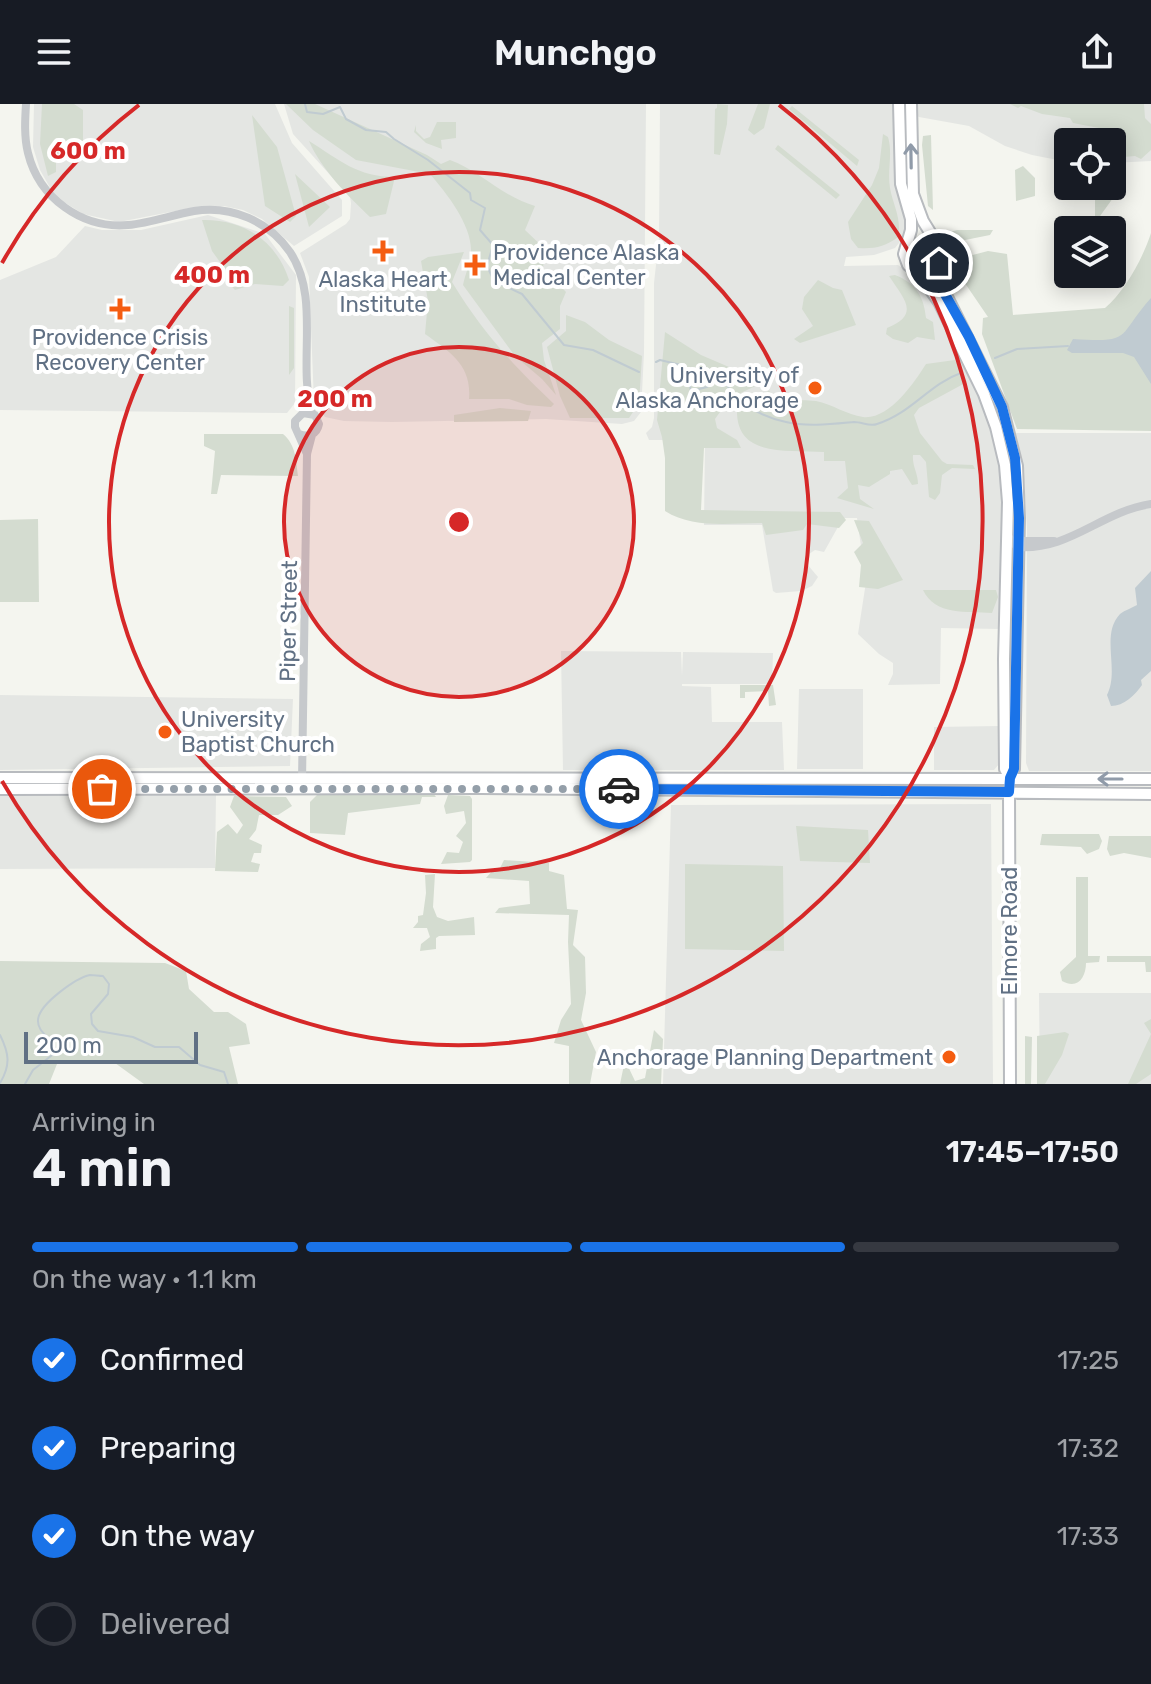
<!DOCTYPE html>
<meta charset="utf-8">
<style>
body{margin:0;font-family:Rubik,sans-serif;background:#242831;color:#f1f3f6;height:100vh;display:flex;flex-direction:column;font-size:30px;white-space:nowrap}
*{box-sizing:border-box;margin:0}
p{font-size:26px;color:#9ea1a6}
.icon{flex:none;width:44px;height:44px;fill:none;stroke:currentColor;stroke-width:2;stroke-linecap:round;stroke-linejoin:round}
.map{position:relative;height:980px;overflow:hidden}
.drawer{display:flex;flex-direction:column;background:#171b24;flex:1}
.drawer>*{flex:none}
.controls{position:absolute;left:1054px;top:24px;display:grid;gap:16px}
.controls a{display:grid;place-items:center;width:72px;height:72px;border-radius:8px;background:#171b24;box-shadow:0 4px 20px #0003;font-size:40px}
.scale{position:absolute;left:24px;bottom:20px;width:174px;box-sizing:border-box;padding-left:8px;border:4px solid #607084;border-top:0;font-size:22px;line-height:28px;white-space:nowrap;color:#607084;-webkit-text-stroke:6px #fff;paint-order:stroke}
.pin{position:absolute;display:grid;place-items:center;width:68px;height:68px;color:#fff;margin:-34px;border:4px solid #fff;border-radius:50%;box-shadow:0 2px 8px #0007}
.courier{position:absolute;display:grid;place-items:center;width:80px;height:80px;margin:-40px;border:6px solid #1a73e8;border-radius:50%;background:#fff;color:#222;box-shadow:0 2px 10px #0007}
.head em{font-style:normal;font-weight:600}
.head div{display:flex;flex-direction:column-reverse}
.head{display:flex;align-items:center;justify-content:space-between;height:136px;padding:0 32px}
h1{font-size:52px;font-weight:600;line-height:60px}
.bar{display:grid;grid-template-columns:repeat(4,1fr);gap:12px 8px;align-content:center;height:96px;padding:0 32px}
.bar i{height:10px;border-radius:6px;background:#363941}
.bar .on{background:#1a73e8}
.bar p{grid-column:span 4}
ol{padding:0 32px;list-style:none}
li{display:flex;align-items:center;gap:24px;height:88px}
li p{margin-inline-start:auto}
li .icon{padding:8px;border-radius:50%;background:#1a73e8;color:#fff;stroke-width:4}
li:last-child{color:#9ea1a6}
li i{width:44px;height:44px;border:4px solid #363941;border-radius:50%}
header{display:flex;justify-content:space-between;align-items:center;height:104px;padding:0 32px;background:#171b24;font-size:36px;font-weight:600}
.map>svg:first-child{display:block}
.built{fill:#e4e6e3}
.green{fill:#d4dcd0}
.water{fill:#c0cbd1}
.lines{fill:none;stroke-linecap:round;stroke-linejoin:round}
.stream{stroke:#c0cbd1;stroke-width:2}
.major-casing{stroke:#b8bbbf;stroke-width:14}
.minor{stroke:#c6c9cc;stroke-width:8}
.major{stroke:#fff;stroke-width:10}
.oneway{stroke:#909ba9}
.done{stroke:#949fa9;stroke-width:8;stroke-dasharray:0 14.4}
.route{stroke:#1a73e8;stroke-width:10}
.ring{fill:none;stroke:#d62828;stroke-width:4}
.poi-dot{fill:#f45c10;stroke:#fff;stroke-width:3}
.labels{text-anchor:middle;stroke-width:8;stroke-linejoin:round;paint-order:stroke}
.poi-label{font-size:22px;fill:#607084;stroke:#fff;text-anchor:start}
.street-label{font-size:22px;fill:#607084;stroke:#fff}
.centre{fill:#d62828;stroke:#fff;stroke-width:4}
.ring-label{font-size:24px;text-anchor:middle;font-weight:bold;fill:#d62828;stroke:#fff;stroke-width:8;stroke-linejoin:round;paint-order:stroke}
</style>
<header><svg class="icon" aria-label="menu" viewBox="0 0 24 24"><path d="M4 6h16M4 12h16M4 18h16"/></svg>Munchgo<svg class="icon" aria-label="share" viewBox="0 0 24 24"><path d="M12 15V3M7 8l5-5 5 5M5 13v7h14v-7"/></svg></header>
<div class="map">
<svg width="1151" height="980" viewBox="0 0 1151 980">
<rect width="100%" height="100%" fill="#f4f5ef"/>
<!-- built -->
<path class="built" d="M 34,0 L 275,0 L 292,39 L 342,96 L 342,112 L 294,142 L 262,115 L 243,106 L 224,102 L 196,103 L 119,118 L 83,110 L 64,98 L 52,87 L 40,66 L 33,43 Z
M 284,0 L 646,0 L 644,249 L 641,308 L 634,317 L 622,320 L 546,315 L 392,318 L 344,317 L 325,313 L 314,298 L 309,173 L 300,149 L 346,120 L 350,115 L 351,99 L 350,93 L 293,30 Z
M 660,0 L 895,0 L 908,116 L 906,130 L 895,144 L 874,151 L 846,153 L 844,162 L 898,161 L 916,173 L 933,194 L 982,297 L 999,351 L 1004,388 L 1001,525 L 941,524 L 940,580 L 888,581 L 893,570 L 893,559 L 879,550 L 858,530 L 866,478 L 857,414 L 843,414 L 824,448 L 815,446 L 809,450 L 807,460 L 818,473 L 812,482 L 801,487 L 776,489 L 773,487 L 762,421 L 704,421 L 705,336 L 649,336 L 646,329 L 652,323 L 654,314 L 654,179 L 659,134 Z
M 914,0 L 1151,0 L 1151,57 L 1112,59 L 1112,38 L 1068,38 L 1068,58 L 1032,51 L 1005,42 L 969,22 L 919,13 L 915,10 Z
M 208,111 L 265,130 L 296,171 L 295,299 L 287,309 L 0,306 L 0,176 L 56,153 L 85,122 L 102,126 L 141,126 Z
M 1015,329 L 1151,329 L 1151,667 L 1029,667 L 1026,659 L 1027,424 L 1024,375 Z
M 561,547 L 681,548 L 682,572 L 683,548 L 773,549 L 772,580 L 682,580 L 682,582 L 711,583 L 712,618 L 782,618 L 784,666 L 563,666 Z
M 799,585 L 863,585 L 863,665 L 797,665 Z
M 0,591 L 293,595 L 290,662 L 0,666 Z
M 999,622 L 999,660 L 994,666 L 934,666 L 934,623 Z
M 216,690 L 215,764 L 0,765 L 0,691 Z
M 991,700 L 993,980 L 663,980 L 671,701 Z
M 1039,889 L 1151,889 L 1151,980 L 1040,980 Z"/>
<!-- green -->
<path class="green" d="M 42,0 L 74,0 L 83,6 L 83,41 L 66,42 L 56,51 L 56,68 L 48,72 L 40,40 Z
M 286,0 L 315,0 L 427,51 L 441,60 L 450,56 C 480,67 503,93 535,102 L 525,126 L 545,145 L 543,164 L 566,188 L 560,202 L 560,225 L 542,239 L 544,256 L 556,291 L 542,275 L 515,252 L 463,181 C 465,171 470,160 471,150 C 473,122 447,90 430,70 L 356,56 L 313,26 Z
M 717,0 L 728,1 L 727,20 L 720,51 L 714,50 L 715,5 L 717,4 Z
M 758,0 L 770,0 L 764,24 L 754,31 L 748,26 Z
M 1010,0 L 1144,0 L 1145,14 L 1151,20 L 1151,46 L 1141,55 L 1135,52 L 1112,54 L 1112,38 L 1101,38 L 1104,25 L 1073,19 L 1070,14 L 1042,10 L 1021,2 L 1018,4 Z
M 792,2 L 859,56 L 857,62 L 789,5 Z
M 252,11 L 277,43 L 296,112 L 290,118 L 265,102 Z
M 437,18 L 456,18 L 456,34 L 441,36 L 442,45 L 426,39 L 414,28 L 416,21 L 416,27 L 424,35 L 430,33 Z
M 883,30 L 888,33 C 893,49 887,67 890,84 C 893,101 902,115 898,133 C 885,143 874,145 858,144 L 851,135 L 848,118 L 872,81 L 879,64 Z
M 931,31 L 933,106 L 928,102 L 922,41 L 923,32 Z
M 309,37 C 340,56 357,73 395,73 L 386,110 L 370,113 C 348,92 321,65 309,37 Z
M 778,41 L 840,91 L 836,95 L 775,45 Z
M 1023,62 L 1035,74 L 1035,92 L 1016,97 L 1015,66 Z
M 295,70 L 330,103 L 309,123 Z
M 1112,73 L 1122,73 L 1126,76 L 1095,119 L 1095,82 L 1112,82 Z
M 202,116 C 243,115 276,136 289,176 L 283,182 L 255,180 L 235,186 L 223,173 L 225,165 L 212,147 Z
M 957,126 L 993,126 L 990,131 L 965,136 L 953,134 L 949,128 Z
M 1151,129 L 1151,327 L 1017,325 L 982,230 L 983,214 L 988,213 L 958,169 L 965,153 L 988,147 L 1007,150 L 1013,211 L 1105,204 C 1125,187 1143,154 1151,129 Z
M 464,148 L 452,178 C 483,229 511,259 554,300 L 551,303 L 527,301 L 509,295 L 469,295 C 472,261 450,248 425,230 L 428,197 L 421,157 L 428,153 Z
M 895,171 C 916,179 924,193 926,214 L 933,218 L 935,236 L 917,233 L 908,239 L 893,235 L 886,230 L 887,224 C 921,210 904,195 889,172 Z
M 818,176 L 833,184 L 842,186 L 856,221 L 800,239 L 794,235 L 813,222 L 802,205 L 804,193 Z
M 289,202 L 294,204 L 294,264 L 289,271 Z
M 566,211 L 585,218 L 609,236 L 642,252 L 639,299 L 629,314 L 570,314 L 560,292 L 547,243 L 566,227 Z
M 665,228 L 701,251 L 764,278 L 730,294 L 715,315 L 717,324 L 737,336 L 741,344 L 704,344 L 701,406 L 840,408 L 846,416 L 839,424 L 807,420 L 803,426 L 766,431 L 762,419 C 730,419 693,425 665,407 L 665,354 L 662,333 L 657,316 Z
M 955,256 L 967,278 L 919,304 L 914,311 L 920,329 L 942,357 L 947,360 L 973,361 L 975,365 L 952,364 L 942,371 L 940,389 L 935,396 L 929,393 L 926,358 L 920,351 L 913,351 C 912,362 918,369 918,380 L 912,381 L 902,365 L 890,367 L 890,370 L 869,383 L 858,381 L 860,395 L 874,405 L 837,394 L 848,384 L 845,357 L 824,357 L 824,348 C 789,345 736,355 737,306 L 746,296 L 769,287 C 787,301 795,294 816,297 C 832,300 847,311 863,313 C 889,316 914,279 926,260 Z
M 500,304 L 531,307 L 528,317 L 454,318 L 454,311 Z
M 204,330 L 283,330 C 296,341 296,356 298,372 L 221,371 L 217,390 L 211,390 L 215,347 L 204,342 Z
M 38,415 L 39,498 L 0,498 L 0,416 Z
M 854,416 L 869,417 L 903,476 L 878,485 L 859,483 L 861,461 L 854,448 L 863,439 Z
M 923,486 L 996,486 L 998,493 L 992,509 C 967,507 935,512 923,486 Z
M 740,581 L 773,581 L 776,601 L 769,602 L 768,587 L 745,588 L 745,594 L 740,594 Z
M 433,689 L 436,693 L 422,693 L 420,700 L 348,709 L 345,731 L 310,729 L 310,698 L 318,690 Z
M 448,691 L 470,692 L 472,695 L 472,756 L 470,758 L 441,760 L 447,748 L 459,749 L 463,738 L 456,732 L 466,719 L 464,707 L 446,710 L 444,702 Z
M 234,692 L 286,693 L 292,702 L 278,711 L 259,711 L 256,726 L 249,735 L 262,741 L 261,749 L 254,749 L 251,758 L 260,760 L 258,768 L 215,767 L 217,728 L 228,720 L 237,730 L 243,721 L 230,703 Z
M 796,722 L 868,726 L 870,759 L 800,757 Z
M 1042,730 L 1099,730 L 1102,737 L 1099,745 L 1087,750 L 1081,743 L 1040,741 Z
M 1109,732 L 1151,732 L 1151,754 L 1124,749 L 1110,752 L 1107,745 Z
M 504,756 L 549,759 L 549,767 L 564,771 L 567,805 L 578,806 L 573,841 L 585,853 L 586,889 L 581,916 L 596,948 L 590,980 L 569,980 L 569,942 L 554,939 L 561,916 L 571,900 L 568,838 L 569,811 L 495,809 L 499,804 L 530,800 L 529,777 L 486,774 L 493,766 L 499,766 Z
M 685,760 L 783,762 L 784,847 L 685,845 Z
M 435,770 L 433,803 L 437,813 L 448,817 L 474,813 L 475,831 L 439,832 L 436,834 L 436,845 L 420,847 L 421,840 L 430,833 L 427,824 L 413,824 L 418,818 L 418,812 L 423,811 L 426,789 L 425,771 Z
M 1076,773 L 1088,773 L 1088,852 L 1100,852 L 1099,858 L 1086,859 C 1086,873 1078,886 1062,877 L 1060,868 L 1076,853 Z
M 1107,852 L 1151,852 L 1151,868 L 1146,868 L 1145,858 L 1107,858 Z
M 0,857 L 165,859 L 186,867 L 189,885 L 214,908 L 228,908 L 246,920 L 250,940 L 229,943 L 238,980 L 144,980 L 115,959 L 57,960 L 49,980 L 0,980 Z
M 1151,915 L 1151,970 L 1136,980 L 1128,980 L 1151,930 L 1144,919 Z
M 654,926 L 663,935 L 661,980 L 620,980 L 625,956 L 635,977 L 645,974 Z
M 1065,928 L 1069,930 L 1062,951 L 1045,980 L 1037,980 L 1037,932 Z
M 1025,932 L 1032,933 L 1031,980 L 1025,980 Z"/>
<!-- water -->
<path class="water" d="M 1151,194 L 1151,280 L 1134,253 L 1123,249 L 1072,249 L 1067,246 L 1073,235 C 1134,239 1116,233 1151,194 Z
M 1151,467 L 1151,567 L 1141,576 L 1142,581 C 1135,591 1124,602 1111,602 L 1107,591 C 1120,566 1100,531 1120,510 C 1125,506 1132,504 1137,501 L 1135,484 Z"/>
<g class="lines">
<!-- stream -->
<path class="stream" d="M 305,0 L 307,8 L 323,10 L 340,3 L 346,15 L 366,26 L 386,28 L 394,35 L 428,56 L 470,89 L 471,96 L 485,104 L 480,126 L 493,141 L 487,162 L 494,177 L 522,190 L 564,241 L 593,246 L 639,268
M 995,254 L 1017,245 L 1068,242
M 656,258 L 660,256 L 681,261 L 688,272 L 691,287 L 707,283 L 716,272 L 725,273 C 727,296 765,314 786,318 C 807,323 832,320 854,318 C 862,318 870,323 877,320 C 912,309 929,280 961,269
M 0,931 C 9,949 11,961 0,979
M 25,980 L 33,966 L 56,948 C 55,934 37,930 38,916 C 39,900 76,874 90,871 C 93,871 100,872 103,872 L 109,880 L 108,890 L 91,910 L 92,920 L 98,927 L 133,933 L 155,943 L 179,943 L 200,961 L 224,968 L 228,980"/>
<!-- major casing -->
<g class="major-casing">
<path id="major" d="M 899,0 L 901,80 L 911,115 L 911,126 L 904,150 L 908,161 L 924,168 L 939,159
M 911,0 L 913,90 L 923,117 L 941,146 L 939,159 L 941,181 L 1002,303 L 1017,362 L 1019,414 L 1014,665 L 1010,674 L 1009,688 L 1010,980
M 918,168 L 939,198 L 984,290 L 996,323 L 1005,361 L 1008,398 L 1004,555 L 1005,665 L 1010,674
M 0,674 L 1151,675
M 0,685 L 481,684 L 1151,690"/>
</g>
<!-- minor -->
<path class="minor" d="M 26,0 C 25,16 24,33 28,49 C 39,94 82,125 128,121 C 150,119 172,111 194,107 C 231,101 269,117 290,148 C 321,194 297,259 312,309
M 299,330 C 309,334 317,330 319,320 L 315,311 L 303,309 L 295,317 L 295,323 L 307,350
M 1007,431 L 1017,443 C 1070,447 1100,408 1151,400
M 1019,437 L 1054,437
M 302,677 L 307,350 L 312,331"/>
<!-- major -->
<use href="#major" class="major"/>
</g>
<!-- one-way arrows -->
<defs><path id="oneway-shaft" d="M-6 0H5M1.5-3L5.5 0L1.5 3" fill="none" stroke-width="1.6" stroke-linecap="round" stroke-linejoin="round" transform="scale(2)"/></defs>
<g class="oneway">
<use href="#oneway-shaft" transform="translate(911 52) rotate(-91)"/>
<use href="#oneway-shaft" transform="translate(1110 675) rotate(-180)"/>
</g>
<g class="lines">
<!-- done -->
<path class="done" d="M 102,685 L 619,685"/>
<!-- route -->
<path class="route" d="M 619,685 L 1009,688 L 1010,674 L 1014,665 L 1019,414 L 1015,354 L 1002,303 L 969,233 L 941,183 L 939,159"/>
</g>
<!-- distance rings -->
<circle cx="459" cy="418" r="175" fill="#d62828" fill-opacity=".12"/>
<g class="ring">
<circle cx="459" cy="418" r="175"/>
<circle cx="459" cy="418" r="350"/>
<path d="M2 159A525 525 0 0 1 139 1M779 1A525 525 0 1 1 2 677"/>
</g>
<!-- markers -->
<g class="poi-dot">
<path d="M379 135h8v8h8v8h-8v8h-8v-8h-8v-8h8z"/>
<path d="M471 149h8v8h8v8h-8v8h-8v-8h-8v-8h8z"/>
<path d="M116 193h8v8h8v8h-8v8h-8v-8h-8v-8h8z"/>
<circle cx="815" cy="284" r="8"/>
<circle cx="165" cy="628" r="8"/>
<circle cx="949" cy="953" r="8"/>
</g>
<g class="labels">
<!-- poi labels -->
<g class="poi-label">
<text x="493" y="156">Providence Alaska<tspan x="493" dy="25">Medical Center</tspan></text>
<text x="383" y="183" text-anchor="middle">Alaska Heart<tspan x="383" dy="25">Institute</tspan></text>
<text x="120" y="241" text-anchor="middle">Providence Crisis<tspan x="120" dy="25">Recovery Center</tspan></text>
<text x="799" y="279" text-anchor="end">University of<tspan x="799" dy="25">Alaska Anchorage</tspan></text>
<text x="181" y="623">University<tspan x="181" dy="25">Baptist Church</tspan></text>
<text x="933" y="961" text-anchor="end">Anchorage Planning Department</text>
</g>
<!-- street labels -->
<g class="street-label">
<text transform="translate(288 517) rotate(-89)" y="8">Piper Street</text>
<text transform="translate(1009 827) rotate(-90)" y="8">Elmore Road</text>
</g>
</g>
<circle cx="459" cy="418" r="12" class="centre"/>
<g class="ring-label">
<text x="88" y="55">600 m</text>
<text x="212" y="179">400 m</text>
<text x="335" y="303">200 m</text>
</g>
</svg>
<div class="controls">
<a><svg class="icon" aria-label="locate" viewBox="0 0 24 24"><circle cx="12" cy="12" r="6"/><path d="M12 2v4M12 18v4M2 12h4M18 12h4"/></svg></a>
<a><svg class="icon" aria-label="layers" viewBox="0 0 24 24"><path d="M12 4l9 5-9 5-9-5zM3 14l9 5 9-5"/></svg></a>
</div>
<div class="scale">200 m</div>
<div class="pin" style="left:102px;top:685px;background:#ea580c"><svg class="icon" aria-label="bag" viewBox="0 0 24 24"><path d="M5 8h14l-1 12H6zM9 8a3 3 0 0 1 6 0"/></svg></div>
<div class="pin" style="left:939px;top:159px;background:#1f2937"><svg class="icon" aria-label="home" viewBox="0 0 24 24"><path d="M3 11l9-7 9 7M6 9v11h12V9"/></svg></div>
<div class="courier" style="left:619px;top:685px"><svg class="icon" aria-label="car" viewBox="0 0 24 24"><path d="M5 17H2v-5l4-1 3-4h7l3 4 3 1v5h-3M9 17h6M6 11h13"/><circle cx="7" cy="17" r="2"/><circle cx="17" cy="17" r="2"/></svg></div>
</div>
<section class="drawer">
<div class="head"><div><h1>4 min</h1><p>Arriving in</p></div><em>17:45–17:50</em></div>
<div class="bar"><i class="on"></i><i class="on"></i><i class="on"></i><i></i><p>On the way · 1.1 km</p></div>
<ol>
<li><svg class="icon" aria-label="check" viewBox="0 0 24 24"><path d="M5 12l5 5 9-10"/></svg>Confirmed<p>17:25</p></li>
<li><svg class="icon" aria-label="check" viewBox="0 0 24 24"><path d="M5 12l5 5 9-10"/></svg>Preparing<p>17:32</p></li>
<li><svg class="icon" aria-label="check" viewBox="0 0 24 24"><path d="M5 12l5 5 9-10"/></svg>On the way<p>17:33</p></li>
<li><i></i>Delivered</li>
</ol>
</section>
